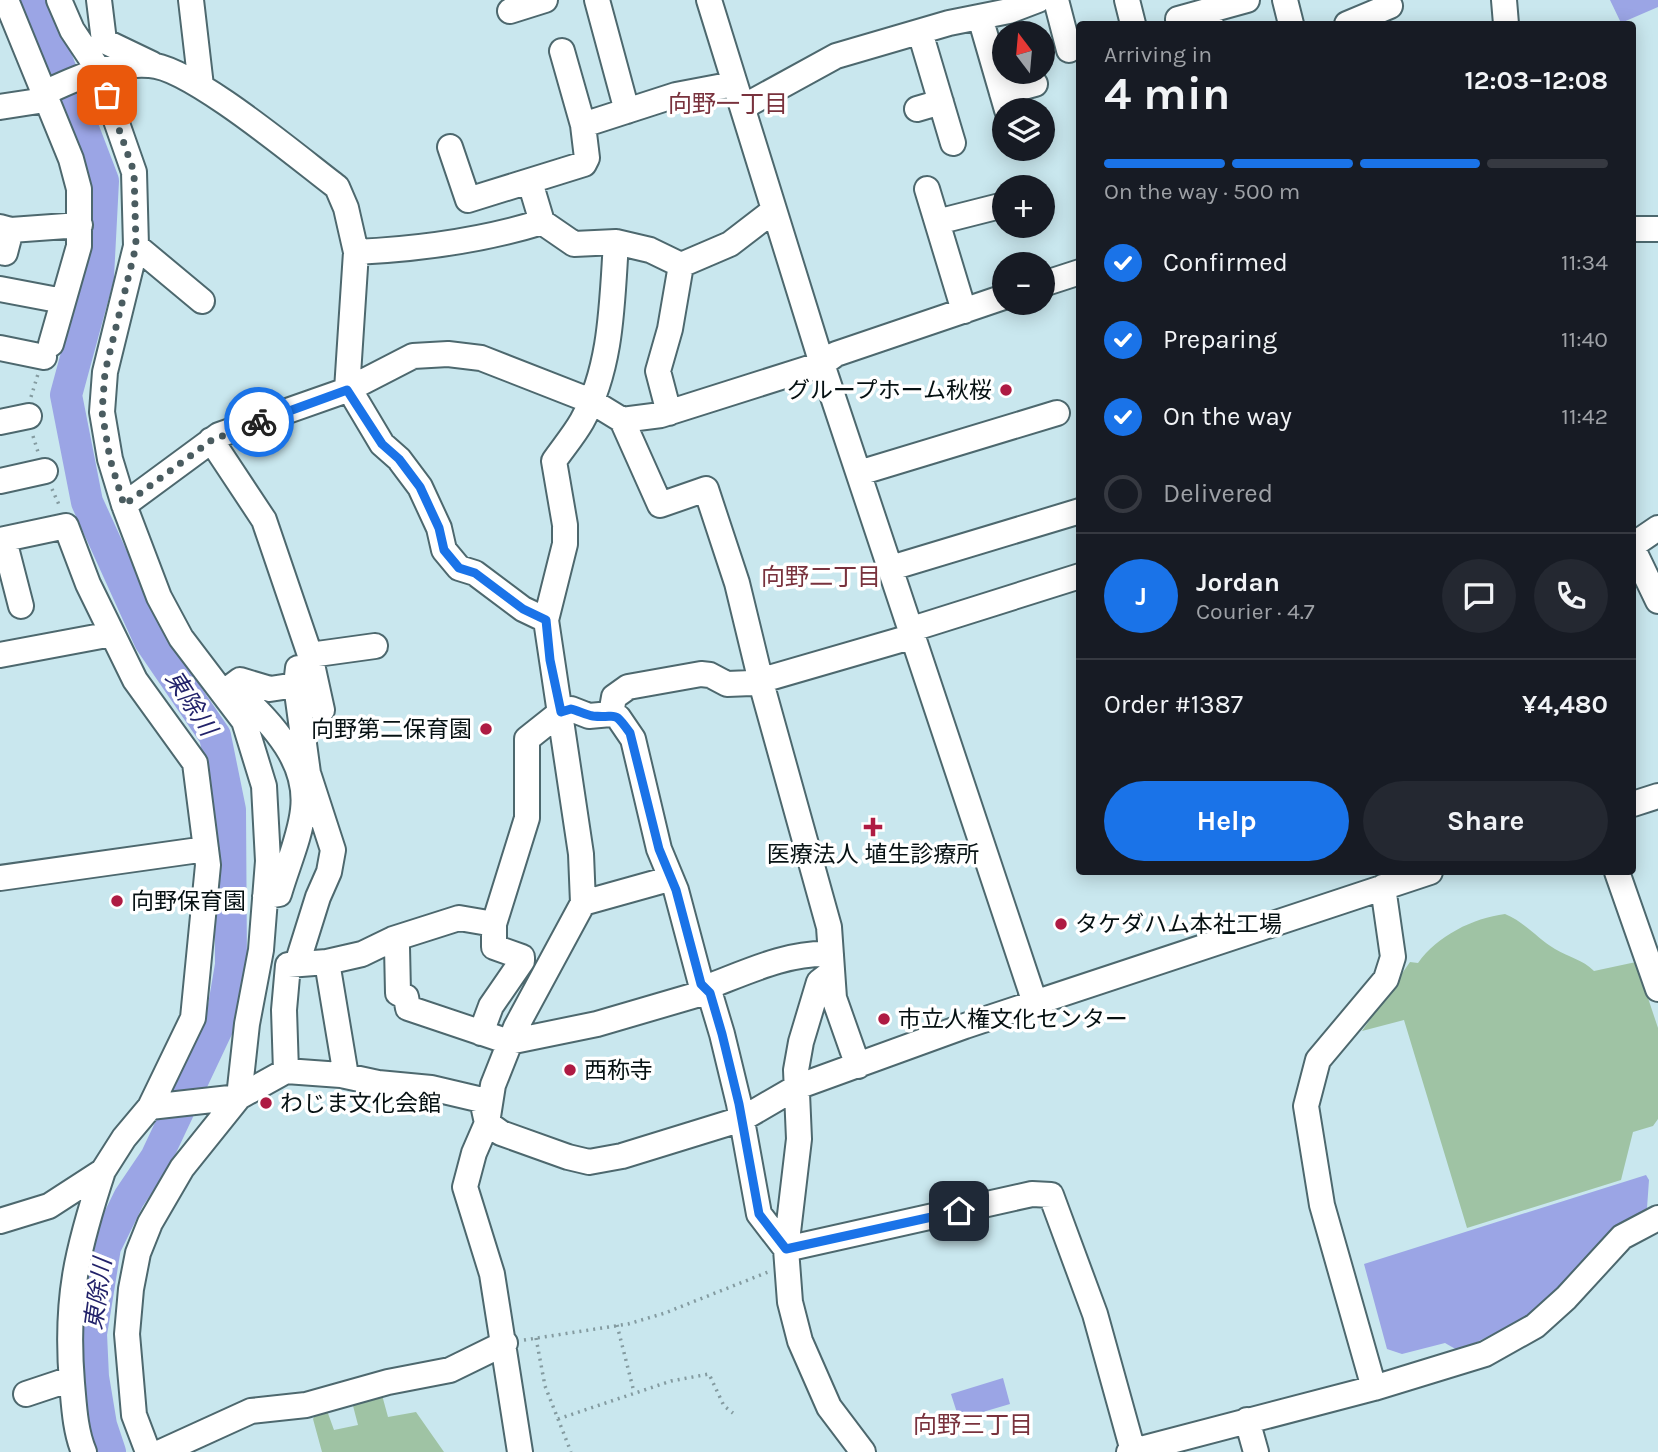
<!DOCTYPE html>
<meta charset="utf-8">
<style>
body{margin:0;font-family:Karla,"Noto Sans JP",sans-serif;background:#242831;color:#f1f3f6;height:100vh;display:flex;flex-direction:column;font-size:26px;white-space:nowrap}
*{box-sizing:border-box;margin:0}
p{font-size:23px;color:#9ea1a6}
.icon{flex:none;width:38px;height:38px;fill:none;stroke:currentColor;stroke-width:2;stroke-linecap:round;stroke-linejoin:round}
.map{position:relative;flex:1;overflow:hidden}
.drawer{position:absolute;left:1076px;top:21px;width:560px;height:854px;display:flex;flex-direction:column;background:#171b24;border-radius:7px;box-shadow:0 4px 18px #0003}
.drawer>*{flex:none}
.needle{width:46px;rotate:344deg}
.tools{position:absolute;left:992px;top:21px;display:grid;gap:14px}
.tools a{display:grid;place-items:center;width:63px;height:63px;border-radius:50%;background:#171b24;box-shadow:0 4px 18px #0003;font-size:35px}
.pin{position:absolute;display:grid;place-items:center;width:60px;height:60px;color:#fff;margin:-30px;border-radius:14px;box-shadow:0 4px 10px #0006}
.courier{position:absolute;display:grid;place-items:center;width:70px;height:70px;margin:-35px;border:5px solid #1a73e8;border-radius:50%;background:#fff;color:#222;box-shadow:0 2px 9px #0007}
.overview em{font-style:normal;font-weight:700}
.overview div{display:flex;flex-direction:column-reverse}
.overview{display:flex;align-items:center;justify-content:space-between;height:119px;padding:0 28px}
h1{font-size:46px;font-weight:700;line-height:52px}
.bar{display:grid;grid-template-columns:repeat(4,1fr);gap:10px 7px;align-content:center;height:84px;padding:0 28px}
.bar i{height:9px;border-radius:5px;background:#363941}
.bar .selected{background:#1a73e8}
.bar p{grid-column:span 4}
.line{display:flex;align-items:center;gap:18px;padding:0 28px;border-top:2px solid #363941}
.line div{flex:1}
.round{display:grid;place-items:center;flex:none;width:74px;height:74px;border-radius:37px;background:#242831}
ol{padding:0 28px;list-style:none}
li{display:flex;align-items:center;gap:21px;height:77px}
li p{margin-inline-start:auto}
li .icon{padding:7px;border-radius:50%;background:#1a73e8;color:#fff;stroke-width:4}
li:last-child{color:#9ea1a6}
li i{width:38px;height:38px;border:4px solid #363941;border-radius:50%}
.button{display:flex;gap:14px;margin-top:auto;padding:14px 28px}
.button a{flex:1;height:80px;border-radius:42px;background:#1a73e8;color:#fff;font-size:28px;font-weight:700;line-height:80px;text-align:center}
.button a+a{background:#242831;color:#f1f3f6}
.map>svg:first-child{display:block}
.green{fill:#9fc3a4}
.water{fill:#9ba5e5}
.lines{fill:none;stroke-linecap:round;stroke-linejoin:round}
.river{stroke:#9ba5e5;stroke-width:32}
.minor-casing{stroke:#4d686e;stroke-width:28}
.path{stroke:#849ba0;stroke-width:3.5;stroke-dasharray:2 5;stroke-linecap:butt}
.minor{stroke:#fff;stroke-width:24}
.done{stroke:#4a5c60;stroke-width:7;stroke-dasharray:0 12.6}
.route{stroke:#1a73e8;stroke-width:9}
.poi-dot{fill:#ae1b43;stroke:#fff;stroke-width:2.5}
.labels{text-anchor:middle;stroke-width:7;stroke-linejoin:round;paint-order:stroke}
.poi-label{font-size:23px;fill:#061113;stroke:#fff;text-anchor:start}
.neighbourhood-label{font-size:24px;fill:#79323d;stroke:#fff}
.water-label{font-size:24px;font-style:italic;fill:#22226a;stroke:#fff}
</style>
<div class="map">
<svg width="1658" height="1452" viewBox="0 0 1658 1452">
<rect width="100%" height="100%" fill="#c9e7ee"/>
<!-- green -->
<path class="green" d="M 1505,914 C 1526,923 1537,938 1555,949 C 1570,958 1582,959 1594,971 L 1636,962 L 1658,1028 L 1658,1119 L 1653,1126 L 1633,1132 L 1621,1180 L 1467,1228 L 1404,1020 L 1362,1031 L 1410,962 L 1418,963 C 1437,936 1473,918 1505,914 Z
M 382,1395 L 388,1417 L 416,1412 L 444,1452 L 322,1452 L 313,1419 L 319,1407 L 325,1405 L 334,1430 L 358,1425 L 351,1398 Z"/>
<!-- water -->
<path class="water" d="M 1610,0 L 1658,0 L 1658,7 L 1621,23 Z
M 1646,1175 L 1649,1180 L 1647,1208 L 1615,1231 L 1571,1278 L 1525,1318 L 1459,1351 L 1445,1343 L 1402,1354 L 1387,1349 L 1364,1264 Z
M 1003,1378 L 1010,1404 L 959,1419 L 951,1394 Z"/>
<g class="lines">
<!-- river -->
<path class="river" d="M 34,0 L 103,181 L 98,277 L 66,395 L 87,502 L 150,641 L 215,736 L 230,810 L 231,965 L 222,1018 L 156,1158 L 129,1198 L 105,1247 L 91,1334 L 93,1377 L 101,1425 L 110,1452"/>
<!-- minor casing -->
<g class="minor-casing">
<path id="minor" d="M 6,0 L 71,159 L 79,189 L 79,246 L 51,344
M 59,0 L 72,30 L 98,69 L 134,172 L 136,246 L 105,372 L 102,412 L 110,459 L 124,505 L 159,597 L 181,638 L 244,721 L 264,786 L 268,861 L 261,950 L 247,1024 L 239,1097 L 182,1168 L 150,1223 L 138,1253 L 131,1289 L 127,1334 L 134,1415 L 148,1452
M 99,0 L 104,41 L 152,64
M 191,0 L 201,86
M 597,0 L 627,111
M 709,0 L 822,364 L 1035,1003
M 1056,0 L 1069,50
M 1127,0 L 1133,24
M 1285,0 L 1291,24
M 1504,0 L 1506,24
M 510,11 L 545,0
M 980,17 L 1007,110
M 1178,19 L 1207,11
M 1211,24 L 1207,11 L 1247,0
M 1347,24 L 1390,6
M 920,32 L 953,143
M 562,51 L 583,125
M 1002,93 L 1035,84
M 42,94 C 78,77 109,63 149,65 C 190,66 301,160 337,187 L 346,208 L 356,252 C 420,249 480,241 542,222 L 574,244 L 616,242 L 650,250 L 681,265 L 730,244 L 773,211
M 0,107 L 45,100
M 743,107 L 836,56 L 949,23 L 1009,11 L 1038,0
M 917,109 L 941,102
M 450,147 L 468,200 L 584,164 L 587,158 L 583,125 L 676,95 L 734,84
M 530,182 L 542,222
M 927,189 L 964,311
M 937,222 L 1004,205
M 0,227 L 11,230 L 80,225
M 1633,229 L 1658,229
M 136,246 L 202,301
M 356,252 L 347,390 L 354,397 L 382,444 L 399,459 L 420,487 L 439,528 L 444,550 L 459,568 L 475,573 L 523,609 L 546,620
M 5,253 L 11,230
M 1043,284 L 1080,272
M 0,289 L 63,301
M 0,348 L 44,357
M 669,413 L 658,371 L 670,329 L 681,265
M 622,420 L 660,505 L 706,489 L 737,583 L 762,686 L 829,927 L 834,998 L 858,1066
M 0,422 L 29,416
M 211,440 L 264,520 L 310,655 L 322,710
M 859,473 L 1057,413
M 0,481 L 45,471
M 124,505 L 219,435 L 347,390 L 413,356 L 448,354 L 481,358 L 591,401 L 622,420 L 661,415 L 822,364 L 836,354 L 1004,297
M 0,540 L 66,526 L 88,584 L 135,680 L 195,763 L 208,865 L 193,1018 L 150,1107 L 124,1138 L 103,1171 L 49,1206 L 0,1221
M 4,540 L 21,606
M 1633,545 L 1658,528
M 1633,549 L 1658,601
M 891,568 L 1080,511
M 912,629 L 1080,576
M 0,655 L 112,634
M 310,655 L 375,646
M 296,685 L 308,773 L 333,850 L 329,872 L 318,897 L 297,964
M 228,689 L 240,680 L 270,689 L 296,685 L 298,668
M 237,690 C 269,722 309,759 303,810 C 300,838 287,866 279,894 L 265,896
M 611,714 L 618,717 L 633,739 L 659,849 L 676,890 L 701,984 L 710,994 L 722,1034 L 739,1104 L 759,1214 L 786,1249
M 1633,804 L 1658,796
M 1617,872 L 1658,989
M 0,878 L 206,849
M 583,903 L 669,879
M 393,939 L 397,947 L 398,993 L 406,997 L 408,1008 L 509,1042 L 597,1024 L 703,993 L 710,986 C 749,971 789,952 831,954
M 327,962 L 346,1076
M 832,972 L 819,982 L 801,1042 L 796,1070 L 799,1139 L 786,1249 L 790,1302 L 800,1341 L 829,1407 L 863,1452
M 481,1033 L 491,1006 L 522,961 L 522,957 L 494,947 L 494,924
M 286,1071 L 284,1010 L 288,965 L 327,962 L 362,954 L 393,939 L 459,918 L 494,924 L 527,818 L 527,739 L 561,712 L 571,709 L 589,716 L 611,714 L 614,697 L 628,687 L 701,674 L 710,675 L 727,684 L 752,683 L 914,636
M 150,1107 L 239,1097 L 286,1071 L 341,1075 L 378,1083 L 431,1088 L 482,1100 L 487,1123 L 501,1133 L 568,1157 L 589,1162 L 622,1156 L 742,1119 L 797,1087 L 965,1026 L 1430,872
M 786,1249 L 1032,1194 L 1051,1195 L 1095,1314 L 1133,1451
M 1374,1388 L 1322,1205 L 1306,1106 L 1318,1060 L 1386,979 L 1393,957 L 1383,887
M 26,1394 L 71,1379
M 1247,1420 L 1256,1452
M 84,1452 C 75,1431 74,1405 72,1383 C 65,1299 77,1250 103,1171
M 161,1452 L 251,1411 L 306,1405 L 388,1382 L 450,1370 L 505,1343
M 520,1452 L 492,1274 L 465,1187 L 474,1153 L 487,1123 L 493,1085 L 516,1027 L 583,903 L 581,854 L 546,620 L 565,544 L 565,525 L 554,461 C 563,448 574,435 582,421 C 612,367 612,302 616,242
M 1129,1452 L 1374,1388 L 1485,1354 L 1535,1326 L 1566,1298 L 1622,1237 L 1658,1218"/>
</g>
<!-- path -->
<path class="path" d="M 31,397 L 38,374
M 33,436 L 38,452
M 52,489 L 60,507
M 617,1325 L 634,1392
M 536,1338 L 545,1386 L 571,1452
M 524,1340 L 628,1324 L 665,1313 L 768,1272
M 558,1419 L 671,1381 L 709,1374 L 724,1406 L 733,1413"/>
<!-- minor -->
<use href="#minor" class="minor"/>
</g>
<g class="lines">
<!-- done -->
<path class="done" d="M 107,95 L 134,172 L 136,246 L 105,372 L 102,412 L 110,459 L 124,505 L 212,440 L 259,422"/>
<!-- route -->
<path class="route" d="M 259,422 L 347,390 L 382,444 L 399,459 L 420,487 L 439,528 L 444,550 L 459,568 L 475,573 L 523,609 L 546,620 L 550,660 L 561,712 L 571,709 C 579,711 586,715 593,716 C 618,719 612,708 630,733 L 659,849 L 676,890 L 701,984 L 710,993 L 722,1034 L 739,1104 L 759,1214 L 786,1249 L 959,1211"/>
</g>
<!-- markers -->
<g class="poi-dot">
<circle cx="1006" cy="390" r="7"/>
<circle cx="486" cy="729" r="7"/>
<path d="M869.5 816.5h7v7h7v7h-7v7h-7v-7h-7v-7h7z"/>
<circle cx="117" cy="901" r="7"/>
<circle cx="1061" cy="924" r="7"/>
<circle cx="884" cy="1019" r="7"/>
<circle cx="570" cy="1070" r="7"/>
<circle cx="266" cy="1103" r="7"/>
</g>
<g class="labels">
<!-- poi labels -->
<g class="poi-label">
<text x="992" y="398" text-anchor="end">グループホーム秋桜</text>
<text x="472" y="737" text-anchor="end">向野第二保育園</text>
<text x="873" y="862" text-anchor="middle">医療法人 埴生診療所</text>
<text x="131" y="909">向野保育園</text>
<text x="1075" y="932">タケダハム本社工場</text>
<text x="898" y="1027">市立人権文化センター</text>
<text x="584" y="1078">西称寺</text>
<text x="280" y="1111">わじま文化会館</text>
</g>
<!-- neighbourhood labels -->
<g class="neighbourhood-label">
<text x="728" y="112">向野一丁目</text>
<text x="821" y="585">向野二丁目</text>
<text x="973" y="1433">向野三丁目</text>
</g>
<!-- water labels -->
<g class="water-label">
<text transform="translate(191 703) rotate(57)" y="8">東除川</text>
<text transform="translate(98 1294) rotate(-82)" y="8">東除川</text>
</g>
</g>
</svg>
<div class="tools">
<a><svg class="needle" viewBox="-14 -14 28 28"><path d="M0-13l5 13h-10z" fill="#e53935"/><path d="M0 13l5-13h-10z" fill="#9ea1a6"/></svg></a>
<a><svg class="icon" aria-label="layers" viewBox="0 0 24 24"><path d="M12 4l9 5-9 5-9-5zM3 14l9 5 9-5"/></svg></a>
<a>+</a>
<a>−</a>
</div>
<div class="pin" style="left:107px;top:95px;background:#ea580c"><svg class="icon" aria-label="bag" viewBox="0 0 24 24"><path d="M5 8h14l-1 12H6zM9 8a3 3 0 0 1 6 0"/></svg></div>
<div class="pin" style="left:959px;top:1211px;background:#1f2937"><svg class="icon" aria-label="home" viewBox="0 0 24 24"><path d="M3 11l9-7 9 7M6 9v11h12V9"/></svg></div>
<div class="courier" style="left:259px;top:422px"><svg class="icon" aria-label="bike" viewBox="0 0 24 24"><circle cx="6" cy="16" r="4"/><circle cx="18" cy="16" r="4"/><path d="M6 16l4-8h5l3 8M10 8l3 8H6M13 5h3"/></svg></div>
<section class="drawer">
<div class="overview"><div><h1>4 min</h1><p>Arriving in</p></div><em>12:03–12:08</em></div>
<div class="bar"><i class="selected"></i><i class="selected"></i><i class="selected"></i><i></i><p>On the way · 500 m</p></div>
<ol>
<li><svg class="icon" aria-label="check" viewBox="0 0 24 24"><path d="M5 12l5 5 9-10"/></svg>Confirmed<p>11:34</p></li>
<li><svg class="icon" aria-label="check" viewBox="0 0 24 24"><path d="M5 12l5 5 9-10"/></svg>Preparing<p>11:40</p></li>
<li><svg class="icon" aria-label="check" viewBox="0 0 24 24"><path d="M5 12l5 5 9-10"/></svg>On the way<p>11:42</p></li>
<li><i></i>Delivered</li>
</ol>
<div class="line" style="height:126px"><b class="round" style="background:#1a73e8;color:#fff">J</b><div><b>Jordan</b><p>Courier · 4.7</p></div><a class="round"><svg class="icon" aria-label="chat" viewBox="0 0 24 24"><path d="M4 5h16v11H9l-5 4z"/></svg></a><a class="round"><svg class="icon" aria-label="phone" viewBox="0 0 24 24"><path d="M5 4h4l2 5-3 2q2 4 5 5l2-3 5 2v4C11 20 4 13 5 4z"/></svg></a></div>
<div class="line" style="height:91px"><div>Order #1387</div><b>¥4,480</b></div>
<div class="button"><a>Help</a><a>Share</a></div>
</section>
</div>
